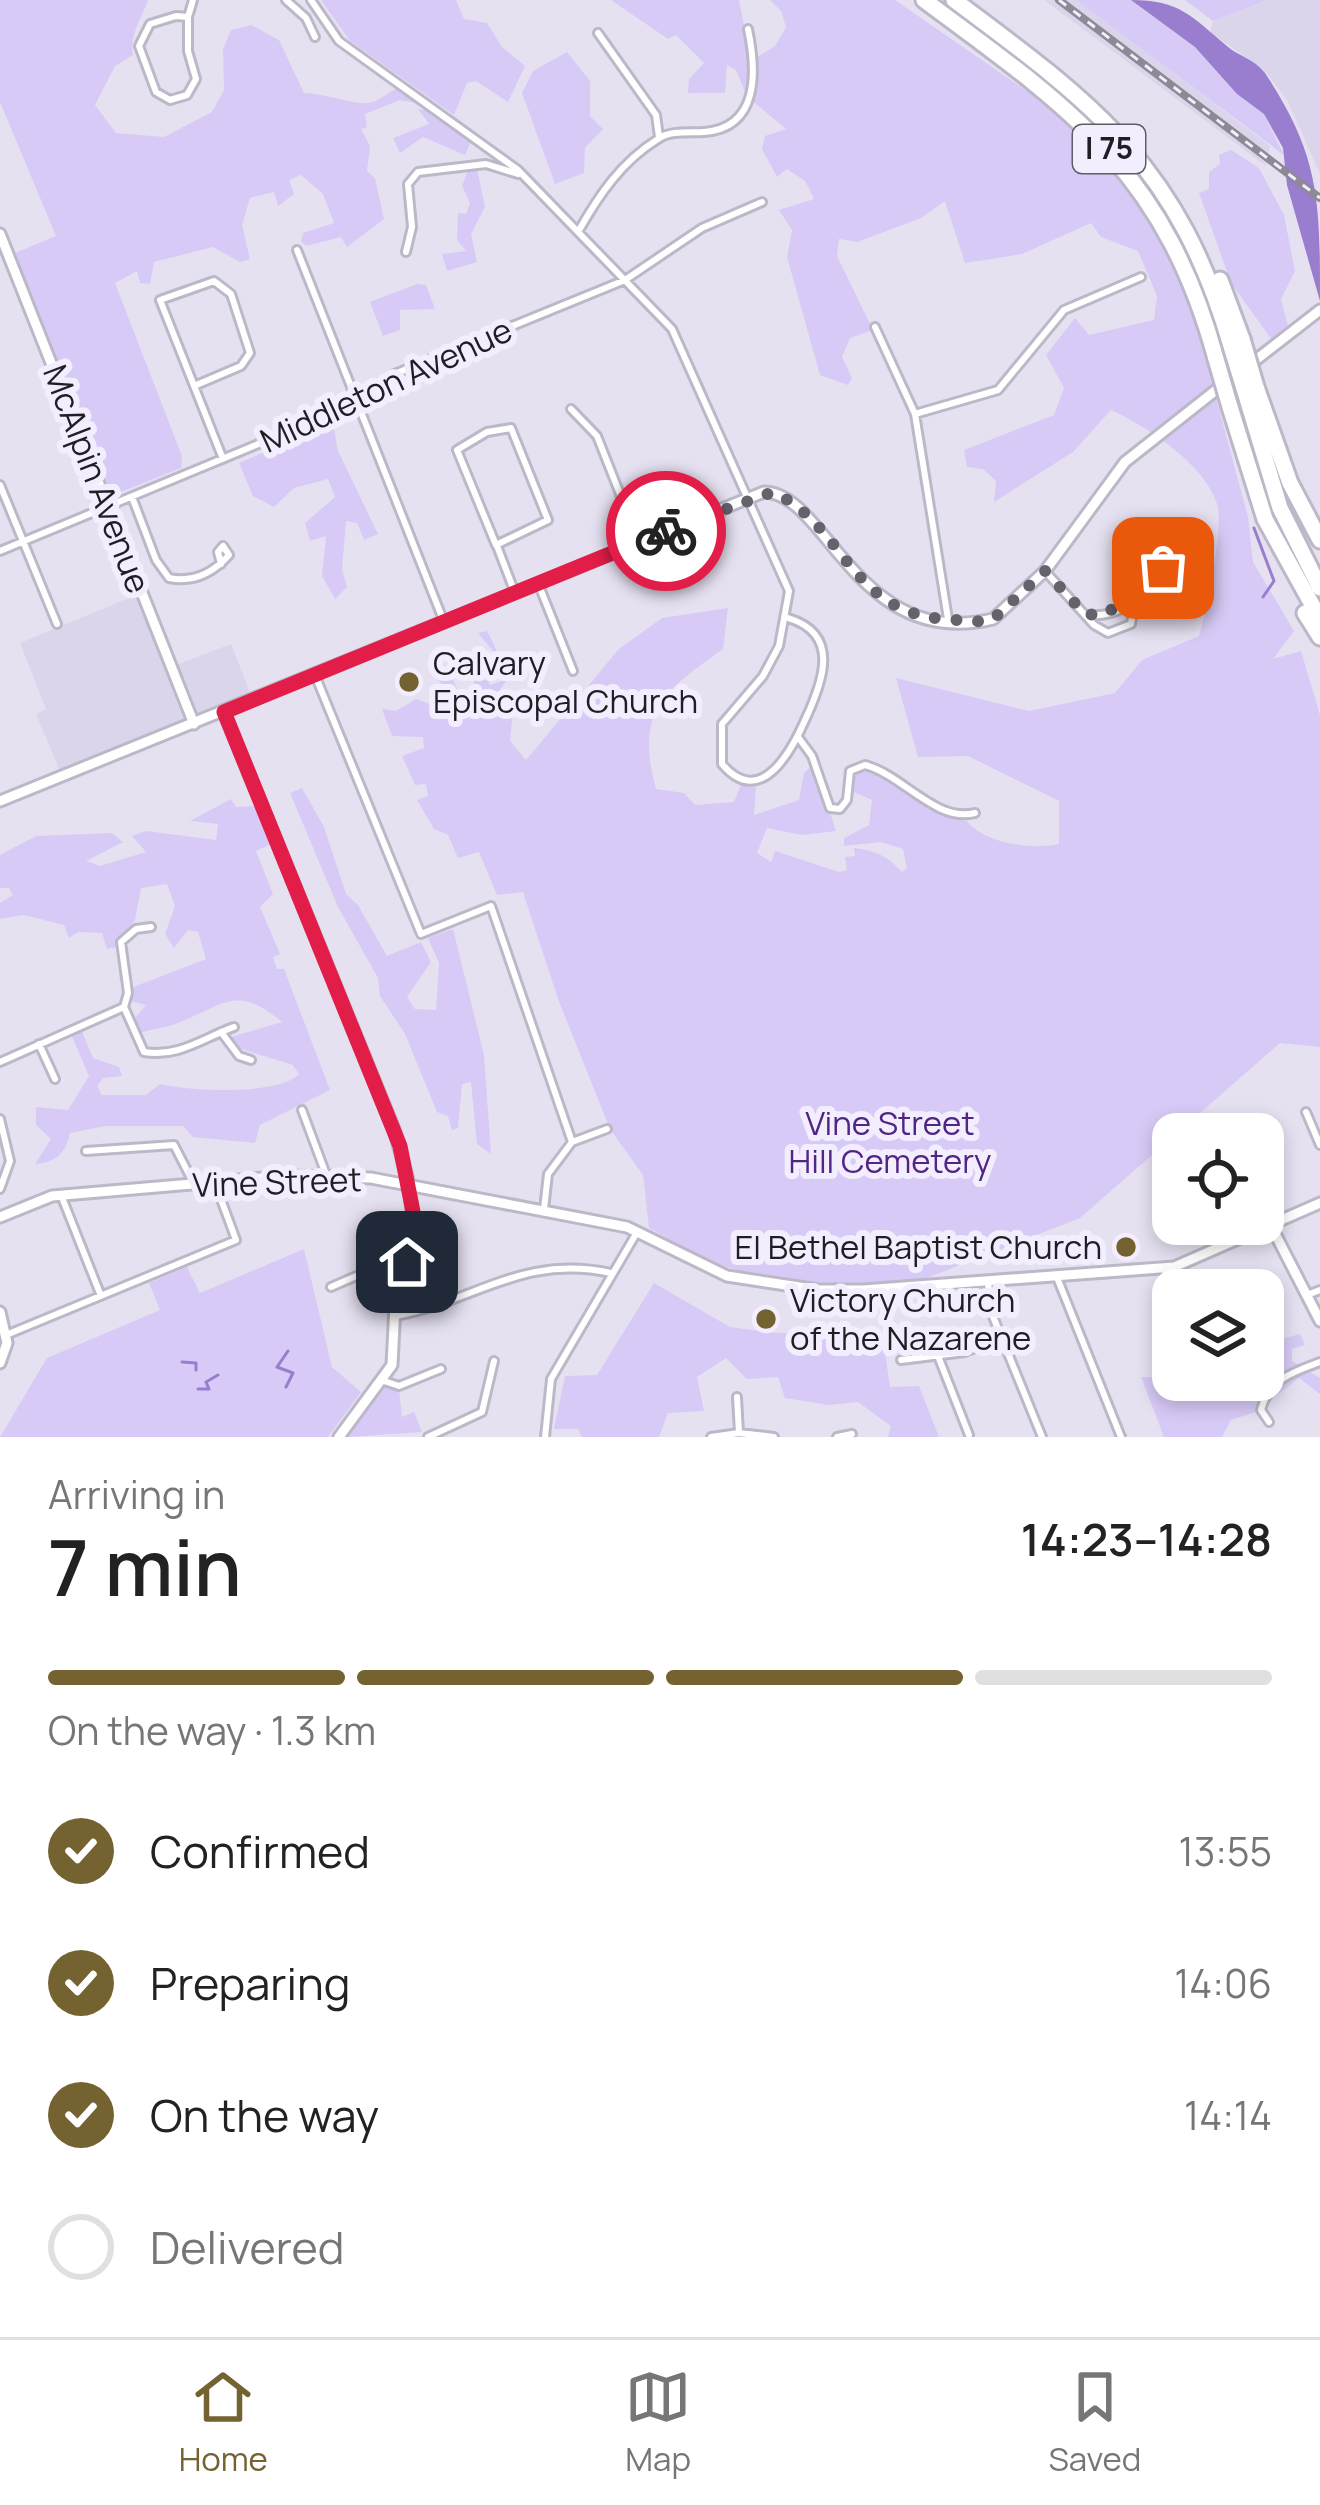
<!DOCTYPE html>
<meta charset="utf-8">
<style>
body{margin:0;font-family:Manrope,sans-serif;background:#f6f6f6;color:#222;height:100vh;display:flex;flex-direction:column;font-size:45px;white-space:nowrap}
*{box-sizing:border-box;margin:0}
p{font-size:39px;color:#767676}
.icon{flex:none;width:66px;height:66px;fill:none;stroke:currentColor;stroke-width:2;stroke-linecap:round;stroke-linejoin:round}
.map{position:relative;height:1437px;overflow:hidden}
.panel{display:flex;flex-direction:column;background:#fff;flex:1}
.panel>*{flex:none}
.tools{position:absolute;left:1152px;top:1113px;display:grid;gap:24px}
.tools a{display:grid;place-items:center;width:132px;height:132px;border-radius:24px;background:#fff;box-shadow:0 6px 18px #0003;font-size:60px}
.pin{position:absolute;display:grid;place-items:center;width:102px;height:102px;color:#fff;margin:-51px;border-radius:24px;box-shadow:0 6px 18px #0006}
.courier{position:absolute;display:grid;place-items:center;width:120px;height:120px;margin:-60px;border:9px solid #e11d48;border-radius:50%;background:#fff;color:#222;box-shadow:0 3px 15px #0007}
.head em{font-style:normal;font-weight:600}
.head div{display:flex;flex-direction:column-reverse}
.head{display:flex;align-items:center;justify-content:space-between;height:204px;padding:0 48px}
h1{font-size:78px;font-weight:600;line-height:90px}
.bar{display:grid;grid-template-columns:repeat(4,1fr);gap:18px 12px;align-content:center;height:144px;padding:0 48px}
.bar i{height:15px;border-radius:9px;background:#e0e0e0}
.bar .on{background:#746230}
.bar p{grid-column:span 4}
ol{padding:0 48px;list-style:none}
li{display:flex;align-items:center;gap:36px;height:132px}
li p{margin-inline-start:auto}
li .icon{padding:12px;border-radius:50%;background:#746230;color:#fff;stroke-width:4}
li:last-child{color:#767676}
li i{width:66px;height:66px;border:6px solid #e0e0e0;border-radius:50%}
.tabs{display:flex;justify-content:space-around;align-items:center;height:168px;border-top:3px solid #e0e0e0;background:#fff;font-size:33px;color:#767676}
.tabs a{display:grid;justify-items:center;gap:6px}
.tabs .on{color:#746230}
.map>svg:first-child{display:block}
.built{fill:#dbd5ec}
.green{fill:#d8caf6}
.water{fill:#997dce}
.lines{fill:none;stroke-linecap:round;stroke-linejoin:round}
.stream{stroke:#997dce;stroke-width:3}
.street-casing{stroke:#bcb8c7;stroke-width:12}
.secondary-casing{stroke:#bcb8c7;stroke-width:15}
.highway-casing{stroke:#bcb8c7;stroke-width:21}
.street{stroke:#fff;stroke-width:6}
.secondary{stroke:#fff;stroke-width:9}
.highway{stroke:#fff;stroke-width:15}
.rail-casing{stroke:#8d8995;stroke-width:8}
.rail{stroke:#f3eefe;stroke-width:3;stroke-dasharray:9;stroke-linecap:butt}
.highway-bridge-casing{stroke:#bcb8c7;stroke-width:21;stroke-linecap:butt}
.highway-bridge{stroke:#fff;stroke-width:15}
.done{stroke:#65626c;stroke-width:12;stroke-dasharray:0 21.6}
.route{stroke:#e11d48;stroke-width:15}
.poi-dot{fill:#746230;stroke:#f3eefe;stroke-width:4.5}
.labels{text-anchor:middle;stroke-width:12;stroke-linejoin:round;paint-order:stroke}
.shield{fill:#f3eefe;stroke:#5f5c65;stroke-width:3}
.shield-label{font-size:30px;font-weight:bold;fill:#201e24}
.street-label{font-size:33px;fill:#201e24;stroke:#f3eefe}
.poi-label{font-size:33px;fill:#201e24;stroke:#f3eefe;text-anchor:start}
.park-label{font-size:33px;fill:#502586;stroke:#f3eefe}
</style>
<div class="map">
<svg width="1320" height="1437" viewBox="0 0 1320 1437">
<rect width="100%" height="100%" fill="#e6e1f1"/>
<!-- built -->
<path class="built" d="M 1044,0 L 1076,0 L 1109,24 L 1270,146 L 1266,166 Z
M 1267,0 L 1320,0 L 1320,174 L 1287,100 L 1264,70 L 1210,32 L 1213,21 Z
M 136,595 L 184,720 L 60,771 L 36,714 L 46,709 L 20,643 Z
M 231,644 L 253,700 L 194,724 L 171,667 Z"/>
<!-- green -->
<path class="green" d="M 0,0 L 148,0 C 142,18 129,35 133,55 L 115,66 L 95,105 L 116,133 L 164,137 L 212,112 L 224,90 L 223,49 L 231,30 L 251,25 L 279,40 L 304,93 C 325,93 359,107 373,102 C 380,100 388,92 398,88 L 416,99 L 416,103 L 400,100 L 365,114 L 367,127 L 361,129 L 370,146 L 367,171 L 375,178 L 384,219 L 347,247 L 341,237 L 306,246 L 301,241 L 303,233 L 334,223 L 323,194 L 301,175 L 289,180 L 294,194 L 278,206 L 274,192 L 250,198 L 242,225 L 250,259 L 240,262 L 213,247 L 154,262 L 150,284 L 140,283 L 137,271 L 115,283 L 182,456 L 181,468 L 111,496 L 15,253 L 56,236 L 0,102 Z
M 321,0 L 456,0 L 464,19 L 487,23 L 502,47 L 525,66 L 508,102 L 476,81 L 467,83 L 454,115 L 350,41 Z
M 611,0 L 739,0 L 750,56 L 746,94 L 736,70 L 727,65 L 725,93 L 688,93 L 689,79 L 704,63 L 676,35 L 668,39 Z
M 770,0 L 895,0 L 1063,116 L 1115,168 L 1160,234 L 1196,323 L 1248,517 L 1253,562 L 1294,631 L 1273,659 L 1301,651 L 1320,715 L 1320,1047 L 1280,1043 L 1080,1218 L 927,1278 C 861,1288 787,1287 724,1266 C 698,1258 673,1241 649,1228 L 643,1175 L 610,1129 L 558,999 L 523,892 L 497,895 L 479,852 L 458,858 L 448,835 L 434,829 L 417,800 L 428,796 L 426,784 L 415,785 L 402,756 L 424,748 L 423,737 L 392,736 L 382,709 L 396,711 L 416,699 L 449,711 L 457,699 L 434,676 L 448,670 L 461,696 L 472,702 L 476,687 L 466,661 L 472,660 L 482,666 L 490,685 L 502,681 L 498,657 L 478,633 L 487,631 C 496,647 502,662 506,681 L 500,690 L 513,711 L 510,741 L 526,760 L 619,649 L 662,618 L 728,608 L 723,649 C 663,692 635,710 656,789 L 684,793 L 695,805 L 734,802 L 741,785 L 756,786 L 754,815 L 799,800 L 804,773 L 814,763 L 836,831 L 802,835 L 767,828 L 757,853 L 771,862 L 775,851 L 839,872 L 847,870 L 845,857 L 855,856 L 854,848 C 875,850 889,857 902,872 L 907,868 L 903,849 L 881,842 L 844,846 L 844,838 L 869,825 L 872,800 L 849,790 L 854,773 L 875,770 L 904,783 L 953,819 L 967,821 C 985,844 1032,850 1059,844 L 1059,801 L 968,756 L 918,757 L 896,678 L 1029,711 L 1115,693 L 1142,660 L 1199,636 C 1207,610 1224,528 1217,504 C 1205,464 1146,426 1111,410 L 1073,452 L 994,502 L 996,481 L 983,469 L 967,467 L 964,450 L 1054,415 L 1064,388 L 1046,355 L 1075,318 L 1089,335 L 1154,320 L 1157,296 L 1138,251 L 1101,237 L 1091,223 L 1022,254 L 965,263 L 945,201 L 921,218 L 857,242 L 839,239 L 837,256 L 873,330 L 850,338 L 842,357 L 852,378 L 848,385 L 820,375 L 787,257 L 792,230 L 779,210 L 814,199 L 805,181 L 787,169 L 777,177 L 762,149 L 765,136 L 786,129 L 751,100 L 754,59 L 775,46 L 786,27 L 781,11 Z
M 1076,0 L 1131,0 L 1195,47 L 1237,94 L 1264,114 L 1284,155 Z
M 1185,0 L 1267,0 L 1213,21 Z
M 567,52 L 590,81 L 590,116 L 603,129 L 585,148 L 584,173 L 555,184 L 522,93 L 533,71 Z
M 418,109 L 431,111 L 472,139 L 465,155 L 423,137 L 400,153 L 393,138 L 429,124 Z
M 1231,150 L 1259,168 L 1284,215 L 1295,271 L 1281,299 L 1288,326 L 1272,340 L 1231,283 L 1199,193 L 1209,189 L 1209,172 L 1220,164 L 1219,155 Z
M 477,169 L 485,207 L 471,234 L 477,262 L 447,271 L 442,254 L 466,251 L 457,240 L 458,213 L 466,214 L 470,203 L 462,186 L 468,170 Z
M 417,284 L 426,285 L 435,309 L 400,310 L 400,330 L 383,336 L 370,302 Z
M 333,423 L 338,451 L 378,534 L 364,540 L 357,523 L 346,521 L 342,570 L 347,587 L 335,599 L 322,576 L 326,536 L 310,541 L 305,523 L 335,497 L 328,479 L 294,488 L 274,507 L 253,496 L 239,463 Z
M 302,788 L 324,827 L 346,894 L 358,905 L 387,956 L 421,942 L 431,962 L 407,997 L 415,1009 L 436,1010 L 439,963 L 428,938 L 453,929 L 484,1055 L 491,1154 L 477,1144 L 471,1082 L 462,1084 L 458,1128 L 452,1130 L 448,1116 L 437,1112 L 405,1034 L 380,996 L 378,978 L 338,907 L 290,793 Z
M 231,799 L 236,807 L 256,806 L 272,844 L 256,851 L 273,894 L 260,907 L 280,954 L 273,957 L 277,969 L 284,969 L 330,1090 L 260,1125 L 255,1143 L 193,1137 L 183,1126 L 106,1126 L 70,1133 C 66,1153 55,1163 35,1164 L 51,1139 L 36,1125 L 36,1107 L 68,1110 L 89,1076 L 71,1034 L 81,1029 L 93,1058 L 119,1067 L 122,1076 L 103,1078 L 97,1086 L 102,1095 L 146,1095 L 160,1084 C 188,1091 278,1096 299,1074 L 293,1065 L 235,1047 L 231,1037 L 282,1022 C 236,984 225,1004 178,1023 C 167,1028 153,1028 141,1033 L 135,1018 L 146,1005 L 131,1001 L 131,988 L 206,959 L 198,932 L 188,930 L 174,948 L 165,934 L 175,906 L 167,884 L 141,888 L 135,920 L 116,947 L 107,949 L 102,933 L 78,932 L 69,938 L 64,925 L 24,915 L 0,919 L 0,903 L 13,895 L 9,888 L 0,888 L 0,855 L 36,836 L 112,833 L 123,842 L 86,861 L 100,866 L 146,852 L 132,836 L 146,831 L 216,840 L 218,824 L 190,821 Z
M 304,1249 L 332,1367 L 361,1392 L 328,1437 L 0,1437 L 47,1358 L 160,1310 L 149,1283 L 187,1267 L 200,1293 Z
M 654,1283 L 730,1327 L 775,1333 L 882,1331 L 890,1387 L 919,1386 L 939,1437 L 888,1437 L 891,1426 L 858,1402 L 829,1405 L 785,1398 L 778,1377 L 747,1379 L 726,1358 L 697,1377 L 704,1411 L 668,1413 L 659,1437 L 582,1437 L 578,1429 L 554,1429 L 565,1376 L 597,1375 Z
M 1300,1334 L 1305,1345 L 1292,1349 L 1292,1361 L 1320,1378 L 1320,1394 L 1299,1378 L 1255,1412 L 1231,1420 L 1222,1437 L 1164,1437 L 1141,1377 L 1263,1380 L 1263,1344 Z
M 387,1384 L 399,1388 L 402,1417 L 414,1412 L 422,1432 L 347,1437 Z"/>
<!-- water -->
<path class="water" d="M 1131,0 C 1180,0 1191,16 1228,47 C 1239,56 1254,59 1265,73 C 1320,156 1320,201 1320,301 L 1287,185 L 1283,148 L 1264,114 L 1237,94 L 1195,47 Z"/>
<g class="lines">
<!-- stream -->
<path class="stream" d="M 1254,528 L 1274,581 L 1263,597
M 182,1362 L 196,1363 L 196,1370
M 286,1387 L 293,1373 L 277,1367 L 288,1351
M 198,1389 L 209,1389 L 206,1382 L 218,1375"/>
<!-- street casing -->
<g class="street-casing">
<path id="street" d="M 286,0 L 306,18 L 315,37
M 311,0 L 339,41 L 518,170 L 672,329 L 789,591 L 779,646 L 763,676 L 722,724 L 722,764 C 761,810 792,750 806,718 C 823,681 841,634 788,618
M 176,16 L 188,17 L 188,51 L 196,79 L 187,95 L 170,100 L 156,92 L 139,46 L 150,24 Z
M 188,17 L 193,0
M 598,33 L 656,115 L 659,137
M 578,232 C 599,195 621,162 658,139 C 671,130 689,133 704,132 C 759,128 757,72 748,29
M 297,250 L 444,622
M 406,252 L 412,227 L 408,184 L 418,172 L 486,164 L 518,174
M 875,327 L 915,414 L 948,619
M 194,386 L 241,366 L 250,353 L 231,294 L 214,281 L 160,300 L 223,459
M 571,409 L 597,436 L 639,542
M 915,414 L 998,390 L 1064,310 L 1141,277
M 511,428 L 548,520 L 496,545 L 457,450 L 487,432 Z
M 0,485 L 57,624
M 132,497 L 156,560 L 169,578 C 194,583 213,573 229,555 L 223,546 L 218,552 L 221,564
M 497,546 L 515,593
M 0,551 L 326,416 L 392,375 L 625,280 L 702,228 L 762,202
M 1045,571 L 1094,625 L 1108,633 L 1131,624 L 1136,596
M 538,583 L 573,671
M 1090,615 C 1138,619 1167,565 1178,527
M 315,675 L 421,934 L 491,906 L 572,1142 L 548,1174 L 544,1209
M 798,737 L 812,756 L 830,808 L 840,809 L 847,800 L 850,771 L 865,765 C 903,775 936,823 975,813
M 124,1007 L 144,1052 C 178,1058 203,1038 234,1027
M 124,1007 L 128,993 L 121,942 L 136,929 L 151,927
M 221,1032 L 239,1056 L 251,1060
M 39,1044 L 55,1079
M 0,1062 L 124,1007
M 302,1110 L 327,1177
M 1306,1112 L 1320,1145
M 0,1119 L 10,1161 L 0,1189
M 572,1142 L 607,1129
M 86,1151 L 174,1145 L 194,1184
M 1263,1187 L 1277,1221
M 61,1195 L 101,1296
M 1164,1268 L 1173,1293
M 1056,1275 L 1121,1437
M 988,1283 L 992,1314 L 1042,1437
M 331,1287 L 407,1254
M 1307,1295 L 1320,1290
M 395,1316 C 476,1301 522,1254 611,1273
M 6,1335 L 236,1240 L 215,1183
M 938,1356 L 969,1435
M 901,1360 L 965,1352 L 1001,1338
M 384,1381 L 399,1386 L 441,1369
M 737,1397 L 739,1433
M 1269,1422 L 1261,1410 C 1269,1379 1293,1372 1320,1362
M 428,1437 L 482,1412 L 494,1361
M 545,1437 L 551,1379 L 636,1234
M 711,1437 L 739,1433 L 774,1437
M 837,1437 L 852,1434"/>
</g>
<!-- secondary casing -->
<g class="secondary-casing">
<path id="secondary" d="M 0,234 L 194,724
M 1248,366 L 1320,310
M 224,712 L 394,1129 L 409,1184 L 415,1239 L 396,1285 L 392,1365 L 339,1437
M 0,801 L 764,492 C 826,492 857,651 993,619 L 1045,571 L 1125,462 L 1225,383
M 0,1217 L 52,1196 L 286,1176 L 371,1178 L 627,1227 L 727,1276 L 819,1290 L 863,1290 L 1174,1267 L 1320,1203
M 1270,1224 L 1320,1321
M 0,1312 L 7,1343 L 0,1363"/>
</g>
<!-- highway casing -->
<g class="highway-casing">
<path id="highway" d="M 924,0 C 1072,109 1165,172 1216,359
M 954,0 C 1097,106 1179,167 1231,346
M 1220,280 L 1242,339
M 1256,387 L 1290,483 L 1320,540
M 1246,395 L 1280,508 L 1320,588
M 1230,407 L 1265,519 L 1320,619
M 1305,613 L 1320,637"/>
</g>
<!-- street -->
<use href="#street" class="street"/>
<!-- secondary -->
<use href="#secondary" class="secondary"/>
<!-- highway -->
<use href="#highway" class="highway"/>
<!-- rail casing -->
<g class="rail-casing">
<path id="rail" d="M 1059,0 L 1320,198"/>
</g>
<!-- rail -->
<use href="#rail" class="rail"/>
<!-- highway-bridge casing -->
<g class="highway-bridge-casing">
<path id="highway-bridge" d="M 1242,339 L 1256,387
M 1231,346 L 1246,395
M 1216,359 L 1230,407"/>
</g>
<!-- highway-bridge -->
<use href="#highway-bridge" class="highway-bridge"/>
</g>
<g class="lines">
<!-- done -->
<path class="done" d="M 666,531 L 773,492 C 844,524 850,613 945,619 C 961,620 977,623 992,620 L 1045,571 L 1084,613 L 1100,616 L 1136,596 L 1163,568"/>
<!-- route -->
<path class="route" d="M 407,1262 L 416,1227 L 400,1146 L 224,712 L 666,531"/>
</g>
<!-- markers -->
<g class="poi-dot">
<circle cx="409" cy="682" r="12"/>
<circle cx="1126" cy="1247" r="12"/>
<circle cx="766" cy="1319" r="12"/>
</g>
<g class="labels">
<!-- shield labels -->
<rect class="shield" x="1073" y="125" width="72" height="48" rx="9"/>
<g class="shield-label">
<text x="1109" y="159">I 75</text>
</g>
<!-- street labels -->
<g class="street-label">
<text transform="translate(386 385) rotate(-25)" y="12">Middleton Avenue</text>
<text transform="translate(97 479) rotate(69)" y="12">McAlpin Avenue</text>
<text transform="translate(277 1182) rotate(-2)" y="12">Vine Street</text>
</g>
<!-- poi labels -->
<g class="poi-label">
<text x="433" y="675">Calvary<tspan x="433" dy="38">Episcopal Church</tspan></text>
<text x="1102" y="1259" text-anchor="end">El Bethel Baptist Church</text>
<text x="790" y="1312">Victory Church<tspan x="790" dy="38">of the Nazarene</tspan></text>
</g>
<!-- park labels -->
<g class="park-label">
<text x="890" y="1135">Vine Street<tspan x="890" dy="38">Hill Cemetery</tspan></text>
</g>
</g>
</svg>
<div class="tools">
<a><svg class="icon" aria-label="locate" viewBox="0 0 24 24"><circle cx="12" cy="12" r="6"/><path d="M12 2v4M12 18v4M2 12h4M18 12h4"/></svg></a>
<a><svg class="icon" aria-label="layers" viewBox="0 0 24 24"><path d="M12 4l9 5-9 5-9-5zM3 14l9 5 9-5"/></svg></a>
</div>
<div class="pin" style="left:1163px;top:568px;background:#ea580c"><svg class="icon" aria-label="bag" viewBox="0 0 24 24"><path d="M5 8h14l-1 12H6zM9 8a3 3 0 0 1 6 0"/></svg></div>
<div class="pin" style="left:407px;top:1262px;background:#1f2937"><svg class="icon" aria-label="home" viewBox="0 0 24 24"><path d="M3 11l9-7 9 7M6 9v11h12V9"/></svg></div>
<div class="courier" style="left:666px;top:531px"><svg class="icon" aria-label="bike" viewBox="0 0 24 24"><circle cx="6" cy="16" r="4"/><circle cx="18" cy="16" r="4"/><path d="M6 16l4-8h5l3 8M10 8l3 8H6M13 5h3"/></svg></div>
</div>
<section class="panel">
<div class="head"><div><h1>7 min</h1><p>Arriving in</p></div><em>14:23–14:28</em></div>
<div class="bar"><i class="on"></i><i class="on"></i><i class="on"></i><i></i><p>On the way · 1.3 km</p></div>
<ol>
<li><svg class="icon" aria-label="check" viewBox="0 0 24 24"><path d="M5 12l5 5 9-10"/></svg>Confirmed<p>13:55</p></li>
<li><svg class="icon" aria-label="check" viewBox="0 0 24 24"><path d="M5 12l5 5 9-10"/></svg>Preparing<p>14:06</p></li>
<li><svg class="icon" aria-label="check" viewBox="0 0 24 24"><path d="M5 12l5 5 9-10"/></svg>On the way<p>14:14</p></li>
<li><i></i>Delivered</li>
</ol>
</section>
<nav class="tabs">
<a class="on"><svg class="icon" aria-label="home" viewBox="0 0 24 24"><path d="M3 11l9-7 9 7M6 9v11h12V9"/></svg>Home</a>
<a><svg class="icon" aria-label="map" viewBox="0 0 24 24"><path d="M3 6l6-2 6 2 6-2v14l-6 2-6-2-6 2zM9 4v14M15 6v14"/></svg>Map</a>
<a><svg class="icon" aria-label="saved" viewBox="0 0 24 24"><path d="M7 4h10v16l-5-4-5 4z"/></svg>Saved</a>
</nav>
